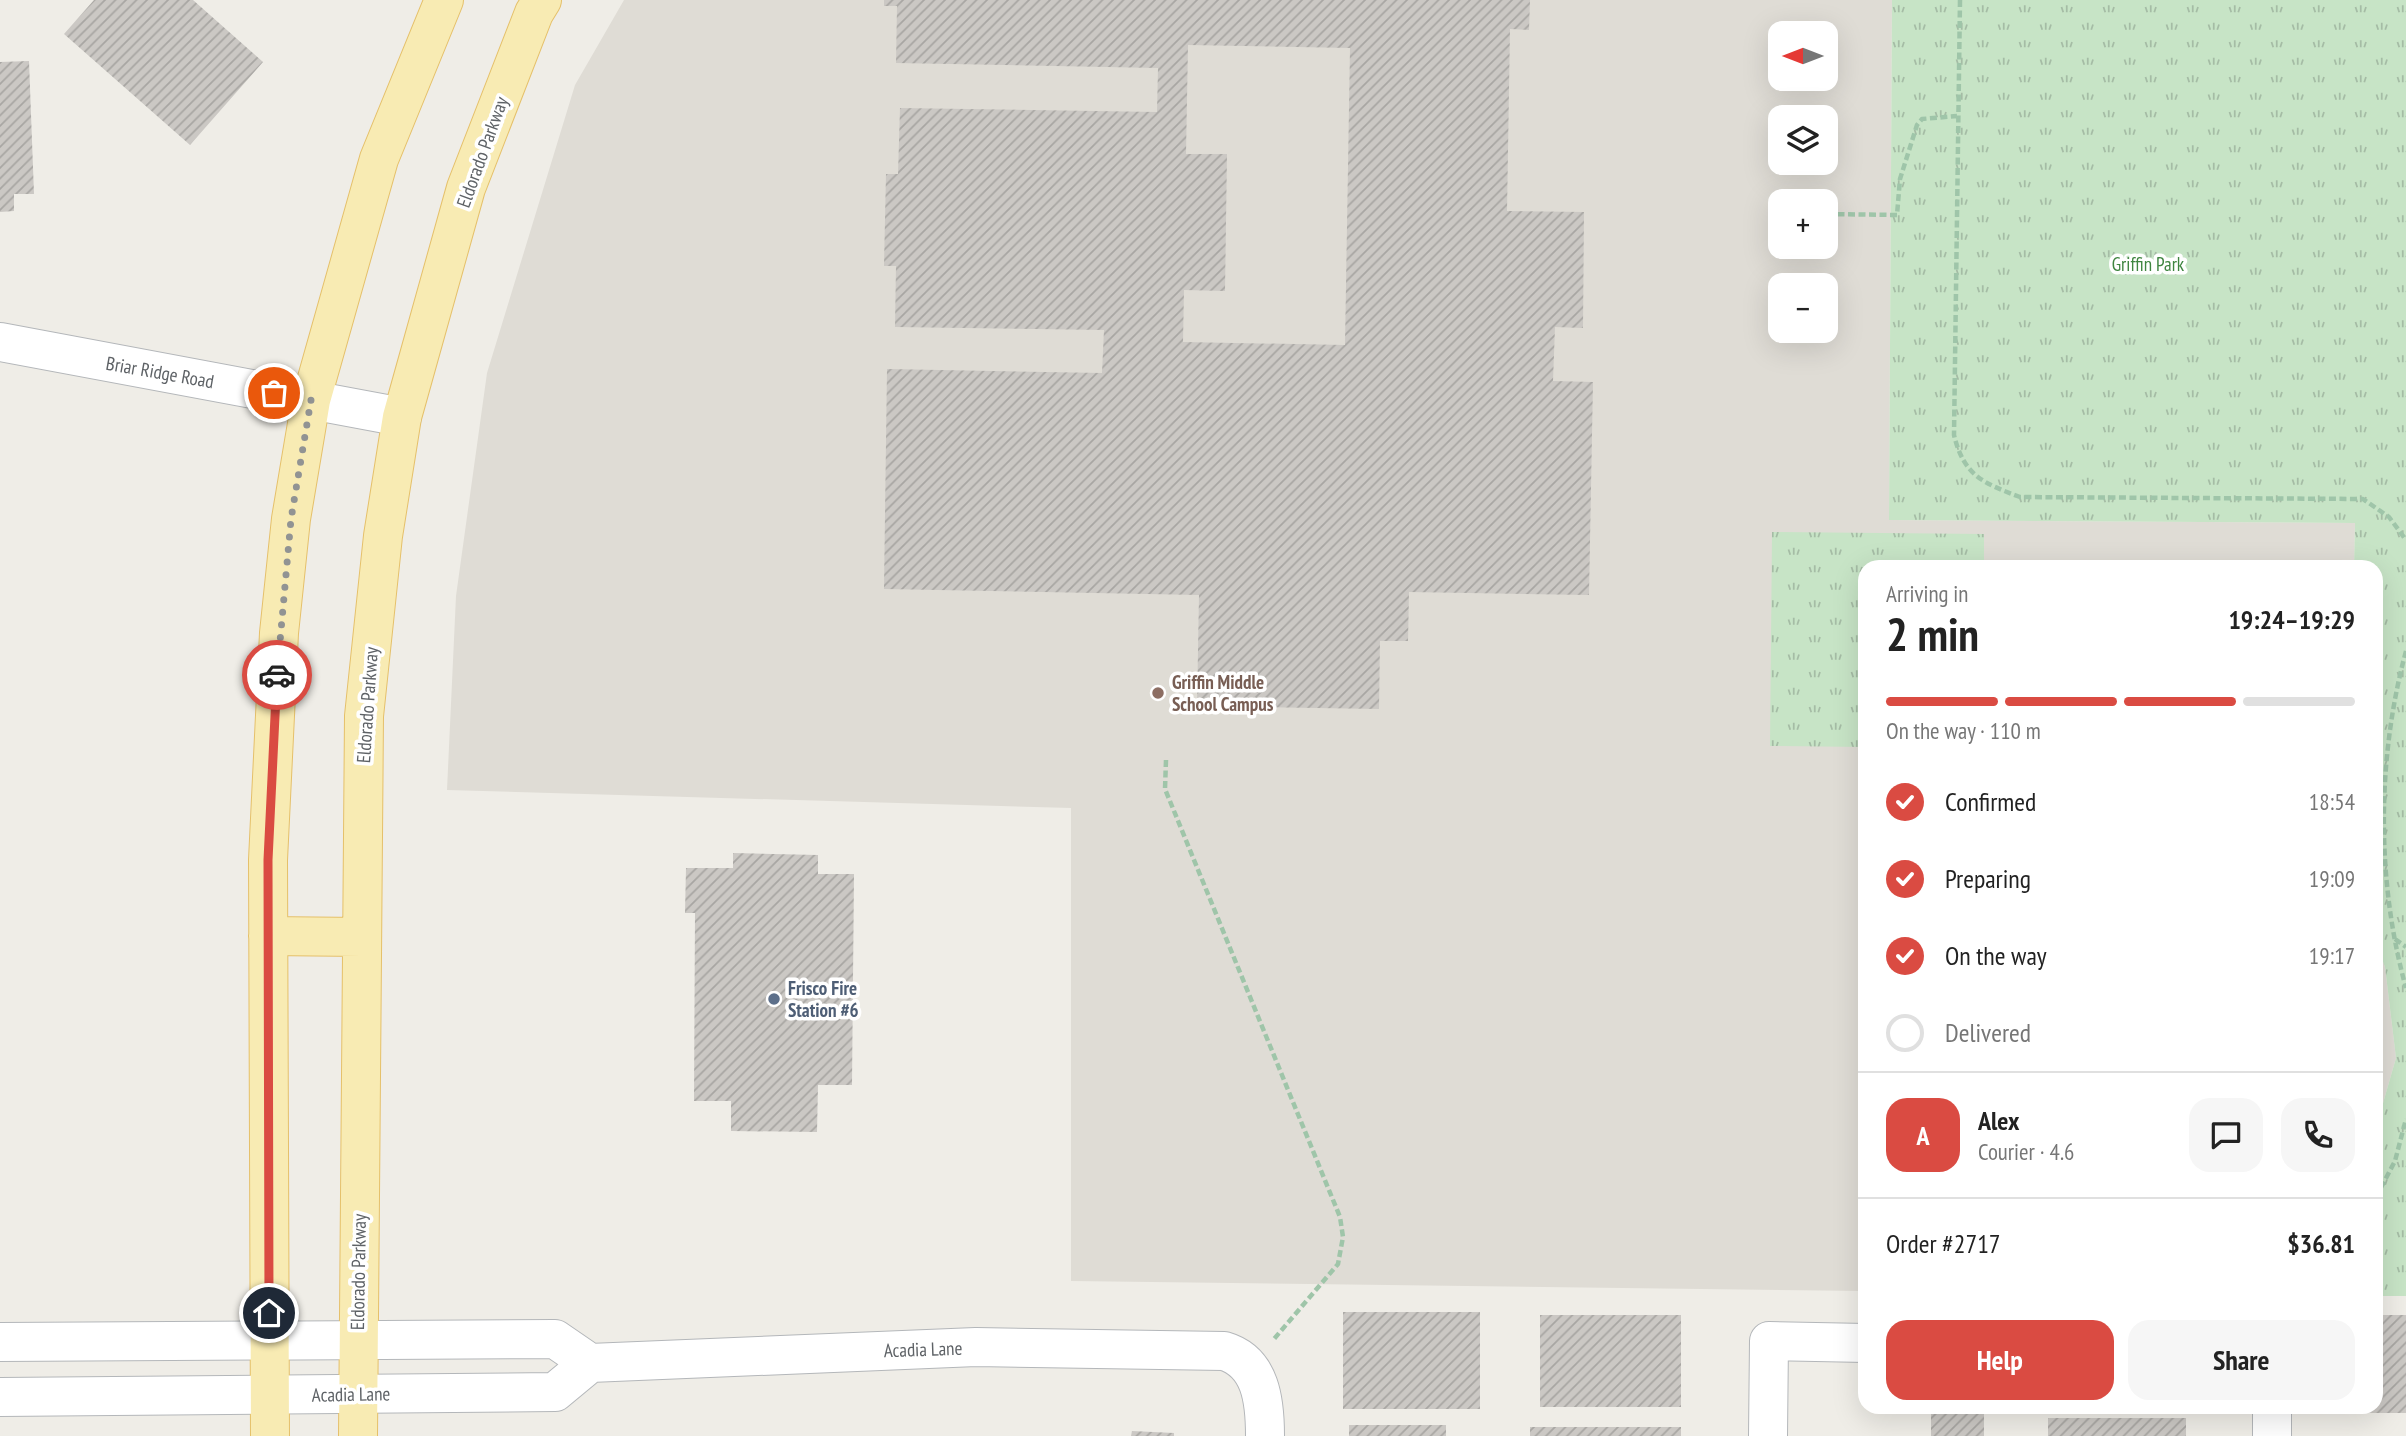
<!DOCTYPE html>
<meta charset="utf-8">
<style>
body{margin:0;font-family:"PT Sans Narrow",sans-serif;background:#f6f6f6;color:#222;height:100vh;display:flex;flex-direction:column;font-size:26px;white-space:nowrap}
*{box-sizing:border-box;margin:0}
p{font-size:23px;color:#767676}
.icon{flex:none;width:38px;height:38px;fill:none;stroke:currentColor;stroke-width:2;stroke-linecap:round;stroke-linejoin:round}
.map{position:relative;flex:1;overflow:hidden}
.details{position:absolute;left:1858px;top:560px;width:525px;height:854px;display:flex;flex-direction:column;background:#fff;border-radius:21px;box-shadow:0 7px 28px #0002}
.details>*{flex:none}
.needle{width:46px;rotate:270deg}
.tools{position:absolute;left:1768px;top:21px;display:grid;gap:14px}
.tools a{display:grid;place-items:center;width:70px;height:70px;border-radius:14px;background:#fff;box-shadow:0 7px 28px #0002;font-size:35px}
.pin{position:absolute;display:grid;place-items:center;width:60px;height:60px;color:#fff;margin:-30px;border:4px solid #fff;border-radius:50%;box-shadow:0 2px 7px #0007}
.courier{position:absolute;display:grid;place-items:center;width:70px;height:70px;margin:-35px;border:5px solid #da4b42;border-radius:50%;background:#fff;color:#222;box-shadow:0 2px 9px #0007}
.head em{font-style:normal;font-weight:600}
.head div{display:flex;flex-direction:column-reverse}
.head{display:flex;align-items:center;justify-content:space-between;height:119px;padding:0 28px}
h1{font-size:46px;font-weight:600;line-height:52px}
.bar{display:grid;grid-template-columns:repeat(4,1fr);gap:10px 7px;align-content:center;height:84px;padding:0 28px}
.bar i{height:9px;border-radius:5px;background:#e0e0e0}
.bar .current{background:#da4b42}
.bar p{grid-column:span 4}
.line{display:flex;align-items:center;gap:18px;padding:0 28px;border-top:2px solid #e0e0e0}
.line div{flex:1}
.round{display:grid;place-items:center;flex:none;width:74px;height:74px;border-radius:21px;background:#f6f6f6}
ol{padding:0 28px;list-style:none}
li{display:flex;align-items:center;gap:21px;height:77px}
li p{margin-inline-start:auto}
li .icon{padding:7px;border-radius:50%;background:#da4b42;color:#fff;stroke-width:4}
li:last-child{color:#767676}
li i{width:38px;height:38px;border:4px solid #e0e0e0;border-radius:50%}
.cta{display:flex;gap:14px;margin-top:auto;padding:14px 28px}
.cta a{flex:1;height:80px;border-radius:21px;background:#da4b42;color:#fff;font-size:28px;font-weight:600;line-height:80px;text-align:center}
.cta a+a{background:#f6f6f6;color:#222}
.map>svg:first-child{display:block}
.education{fill:#dfdcd5;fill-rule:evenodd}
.park{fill:url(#park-tufts)}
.building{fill:url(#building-hatch);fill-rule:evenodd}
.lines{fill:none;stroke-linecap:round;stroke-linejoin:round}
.minor-casing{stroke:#b4b7ba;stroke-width:40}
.major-casing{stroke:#e5c06a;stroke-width:40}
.path{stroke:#9fc5a9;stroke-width:4.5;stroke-dasharray:7 3.5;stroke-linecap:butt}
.minor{stroke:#fff;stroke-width:38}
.major{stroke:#f8ebb3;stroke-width:38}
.done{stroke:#919393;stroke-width:7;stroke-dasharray:0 12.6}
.route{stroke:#da4b42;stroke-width:9}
.education-dot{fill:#8d6e63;stroke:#fff;stroke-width:2.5}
.service-dot{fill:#5c6f8a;stroke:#fff;stroke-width:2.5}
.labels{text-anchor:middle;stroke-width:7;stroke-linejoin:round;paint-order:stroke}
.street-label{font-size:19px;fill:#5e6266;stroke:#fff}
.park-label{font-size:19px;fill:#3f8540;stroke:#fff}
.education-label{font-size:19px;font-weight:bold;fill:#785e54;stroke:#fff;text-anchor:start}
.service-label{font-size:19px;font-weight:bold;fill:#4e5e75;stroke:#fff;text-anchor:start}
</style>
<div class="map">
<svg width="2406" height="1436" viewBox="0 0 2406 1436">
<defs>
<pattern id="park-tufts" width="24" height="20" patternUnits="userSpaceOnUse" patternTransform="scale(1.75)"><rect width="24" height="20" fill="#c7e4c6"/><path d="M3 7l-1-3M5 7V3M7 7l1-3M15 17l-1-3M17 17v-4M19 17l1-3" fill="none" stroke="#a5bca5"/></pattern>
<pattern id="building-hatch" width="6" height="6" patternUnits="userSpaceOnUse" patternTransform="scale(1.75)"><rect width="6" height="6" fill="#cbc8c4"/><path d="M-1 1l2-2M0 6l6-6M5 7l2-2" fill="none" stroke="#a8a6a3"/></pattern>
</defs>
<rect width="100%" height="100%" fill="#efede7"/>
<!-- education -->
<path class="education" d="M 624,0 L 1892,0 L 1889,520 L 2355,523 L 2354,567 L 1866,567 L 1865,1291 L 1071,1281 L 1071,808 L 447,790 L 456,596 L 487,373 L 575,85 ZM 1780,33 L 1825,33 L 1825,79 L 1780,79 ZM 1780,117 L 1825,117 L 1825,163 L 1780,163 ZM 1780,201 L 1825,201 L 1825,247 L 1780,247 ZM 1780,285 L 1825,285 L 1825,331 L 1780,331 Z
M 2377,944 L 2385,967 L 2396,1058 L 2377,1124 Z"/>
<!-- park -->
<path class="park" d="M 1892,0 L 2406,0 L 2406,1296 L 2376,1296 L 2377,1124 L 2396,1058 L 2385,967 L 2376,944 L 2376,567 L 2354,567 L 2355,523 L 1889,520 Z
M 1772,532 L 1984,534 L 1984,567 L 1866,567 L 1865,747 L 1770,746 Z"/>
<!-- building -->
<path class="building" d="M 94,0 L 193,0 L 263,62 L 190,145 L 64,34 Z
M 884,0 L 1530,0 L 1529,30 L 1510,29 L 1507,211 L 1584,212 L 1583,328 L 1555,327 L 1553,381 L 1593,382 L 1589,595 L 1409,592 L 1408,641 L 1380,641 L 1379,709 L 1197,706 L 1199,595 L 884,589 L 887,369 L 1102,373 L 1104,330 L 895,327 L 896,266 L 884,266 L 886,174 L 898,174 L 900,108 L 1157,112 L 1158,68 L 896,63 L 897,6 L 884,6 ZM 1188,45 L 1350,48 L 1345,345 L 1183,342 L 1184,290 L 1225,291 L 1227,154 L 1186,154 Z
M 29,61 L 34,194 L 14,194 L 14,211 L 0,212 L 0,62 Z
M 733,853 L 818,855 L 818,874 L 854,874 L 852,1085 L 818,1085 L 817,1132 L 731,1131 L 731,1101 L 694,1101 L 695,913 L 685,913 L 686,868 L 733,868 Z
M 1343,1312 L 1480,1312 L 1480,1409 L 1343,1409 Z
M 1540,1315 L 1681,1315 L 1681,1407 L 1540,1407 Z
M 2376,1315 L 2406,1315 L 2406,1413 L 2356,1413 L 2356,1407 L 2376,1407 Z
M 1931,1411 L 1984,1412 L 1984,1436 L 1931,1436 Z
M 2048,1418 L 2186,1418 L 2186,1436 L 2048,1436 Z
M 1349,1425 L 1446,1425 L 1446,1436 L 1349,1436 Z
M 1530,1427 L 1681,1427 L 1681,1436 L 1530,1436 Z
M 1132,1431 L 1174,1433 L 1174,1436 L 1131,1436 Z"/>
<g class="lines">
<!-- minor casing -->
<g class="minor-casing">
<path id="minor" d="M 0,342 L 402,417
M 0,1342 L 555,1339 L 590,1363 L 976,1347 L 1224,1351 C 1261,1362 1265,1401 1265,1436
M 0,1397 L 555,1392 L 590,1363
M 1768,1436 L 1769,1341 L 1866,1343
M 2272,1436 L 2272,1407"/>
</g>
<!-- major casing -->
<g class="major-casing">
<path id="major" d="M 268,936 L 361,937
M 270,1436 L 268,860 L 279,633 L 291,519 L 311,400 L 379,159 L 444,0
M 358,1436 L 364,716 L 383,536 L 402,417 L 466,188 L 534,13 L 542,0"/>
</g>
<!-- path -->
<path class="path" d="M 1960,0 L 1954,435 C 1964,476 1983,483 2020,497 L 2363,499 L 2389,517 L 2406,540
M 1827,214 L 1897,215 L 1900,179 L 1917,125 L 1922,119 L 1957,116
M 2406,651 C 2377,758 2376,880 2406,988
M 1166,760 L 1165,789 L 1340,1217 L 1343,1237 L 1338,1264 L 1274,1339
M 2395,939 L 2406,947
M 2376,1197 L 2395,1161 L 2406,1119"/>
<!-- minor -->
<use href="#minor" class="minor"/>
<!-- major -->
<use href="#major" class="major"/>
</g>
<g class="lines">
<!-- done -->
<path class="done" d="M 274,393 L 311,400 L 291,519 L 277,675"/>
<!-- route -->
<path class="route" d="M 269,1313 L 268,860 L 277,675"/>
</g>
<!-- markers -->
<circle class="education-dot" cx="1158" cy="693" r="7"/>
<circle class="service-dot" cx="774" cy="999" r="7"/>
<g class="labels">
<!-- street labels -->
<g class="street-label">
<text transform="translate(482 152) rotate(-70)" y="7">Eldorado Parkway</text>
<text transform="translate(160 372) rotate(10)" y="7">Briar Ridge Road</text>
<text transform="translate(367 705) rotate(-86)" y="7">Eldorado Parkway</text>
<text transform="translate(358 1272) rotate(-89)" y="7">Eldorado Parkway</text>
<text transform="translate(923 1349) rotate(-2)" y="7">Acadia Lane</text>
<text transform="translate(351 1394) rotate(-1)" y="7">Acadia Lane</text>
</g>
<!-- park labels -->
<g class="park-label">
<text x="2148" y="271">Griffin Park</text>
</g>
<!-- education labels -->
<g class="education-label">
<text x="1172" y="689">Griffin Middle<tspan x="1172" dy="22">School Campus</tspan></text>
</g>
<!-- service labels -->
<g class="service-label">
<text x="788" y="995">Frisco Fire<tspan x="788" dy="22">Station #6</tspan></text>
</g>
</g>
</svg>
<div class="tools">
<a><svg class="needle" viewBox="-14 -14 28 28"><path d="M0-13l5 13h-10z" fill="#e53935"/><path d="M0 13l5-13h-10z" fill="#767676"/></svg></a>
<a><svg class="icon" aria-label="layers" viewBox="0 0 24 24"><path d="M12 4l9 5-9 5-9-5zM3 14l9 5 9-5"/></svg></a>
<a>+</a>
<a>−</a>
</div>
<div class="pin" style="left:274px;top:393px;background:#ea580c"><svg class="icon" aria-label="bag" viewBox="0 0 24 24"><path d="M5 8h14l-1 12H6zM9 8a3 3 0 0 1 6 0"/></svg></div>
<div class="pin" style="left:269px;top:1313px;background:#1f2937"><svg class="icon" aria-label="home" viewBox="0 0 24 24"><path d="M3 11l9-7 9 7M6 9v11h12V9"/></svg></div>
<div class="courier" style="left:277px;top:675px"><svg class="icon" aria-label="car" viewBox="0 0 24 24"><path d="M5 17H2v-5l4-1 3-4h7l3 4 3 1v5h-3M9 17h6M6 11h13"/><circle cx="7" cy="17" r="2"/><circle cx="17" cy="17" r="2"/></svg></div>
<section class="details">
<div class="head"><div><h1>2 min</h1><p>Arriving in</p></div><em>19:24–19:29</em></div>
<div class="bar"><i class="current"></i><i class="current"></i><i class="current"></i><i></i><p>On the way · 110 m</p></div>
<ol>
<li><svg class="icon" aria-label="check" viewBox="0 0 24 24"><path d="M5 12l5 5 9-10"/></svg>Confirmed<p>18:54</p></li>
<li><svg class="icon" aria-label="check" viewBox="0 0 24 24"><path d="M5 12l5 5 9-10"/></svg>Preparing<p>19:09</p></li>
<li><svg class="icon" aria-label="check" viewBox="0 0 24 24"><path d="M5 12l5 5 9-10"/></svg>On the way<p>19:17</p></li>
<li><i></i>Delivered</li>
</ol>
<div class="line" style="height:126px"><b class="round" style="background:#da4b42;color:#fff">A</b><div><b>Alex</b><p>Courier · 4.6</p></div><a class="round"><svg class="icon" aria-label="chat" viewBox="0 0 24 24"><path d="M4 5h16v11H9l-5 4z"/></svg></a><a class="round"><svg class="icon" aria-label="phone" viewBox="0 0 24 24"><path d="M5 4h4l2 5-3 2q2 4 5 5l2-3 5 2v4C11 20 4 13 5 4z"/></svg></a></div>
<div class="line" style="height:91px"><div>Order #2717</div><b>$36.81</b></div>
<div class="cta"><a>Help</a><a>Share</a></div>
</section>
</div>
